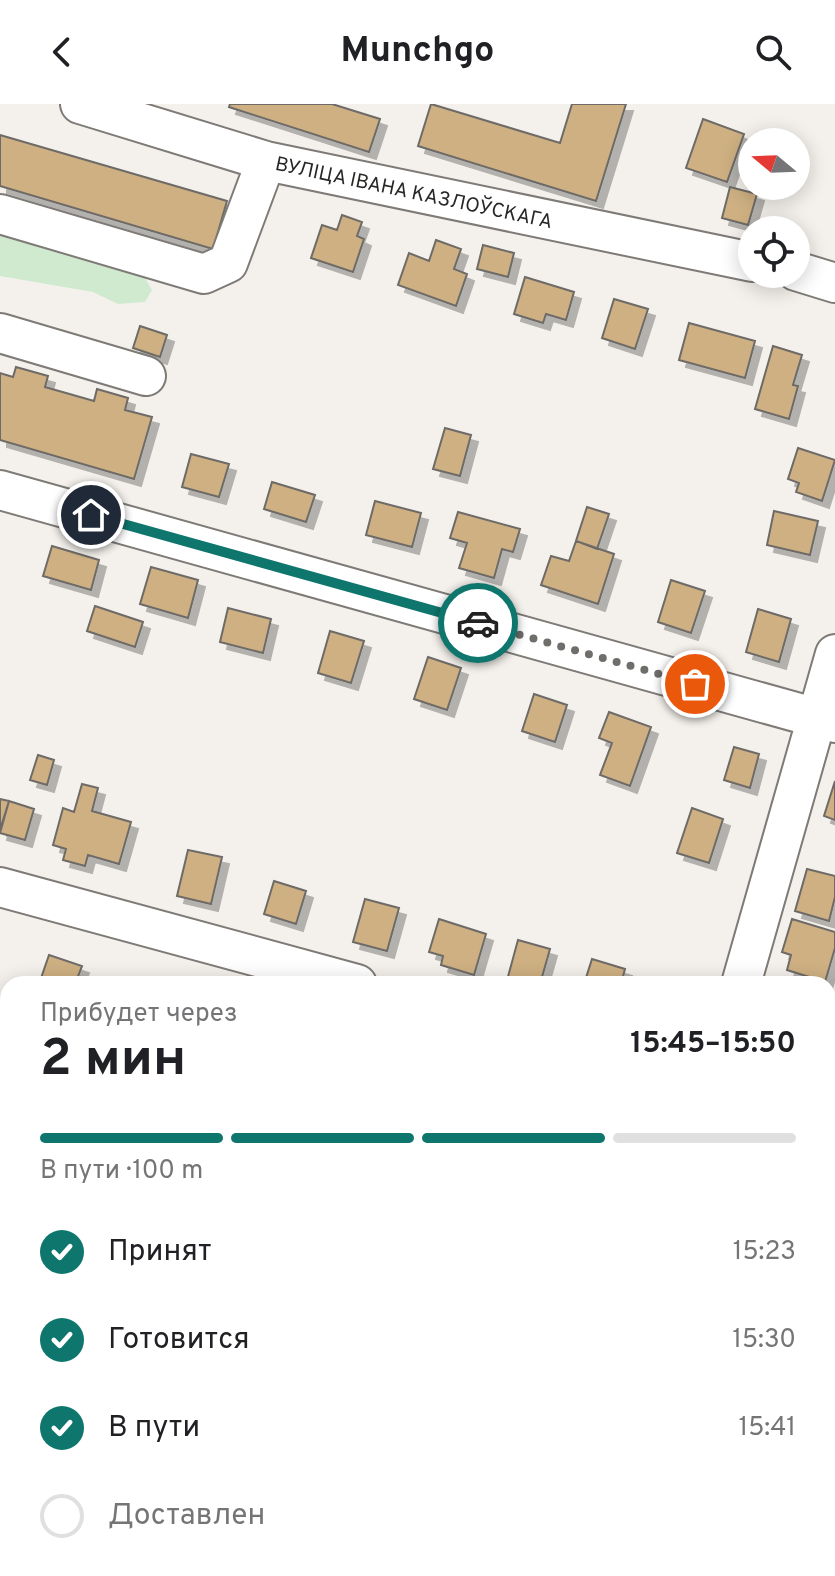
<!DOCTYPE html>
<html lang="ru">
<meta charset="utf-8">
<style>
body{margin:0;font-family:Overpass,sans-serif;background:#f2f2f2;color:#202124;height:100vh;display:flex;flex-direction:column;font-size:30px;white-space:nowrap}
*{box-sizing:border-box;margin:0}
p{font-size:26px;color:#757577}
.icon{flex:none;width:44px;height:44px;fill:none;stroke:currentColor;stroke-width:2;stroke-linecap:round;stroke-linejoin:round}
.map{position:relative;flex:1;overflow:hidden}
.drawer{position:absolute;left:0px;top:872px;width:836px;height:600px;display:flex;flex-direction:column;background:#fff;border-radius:24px 24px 0 0;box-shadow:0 4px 20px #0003}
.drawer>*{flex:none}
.needle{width:52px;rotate:289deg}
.tools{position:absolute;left:738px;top:24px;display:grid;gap:16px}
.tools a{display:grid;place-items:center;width:72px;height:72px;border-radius:50%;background:#fff;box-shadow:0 4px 20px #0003;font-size:40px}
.pin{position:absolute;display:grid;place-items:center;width:68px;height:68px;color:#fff;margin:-34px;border:4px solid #fff;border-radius:50%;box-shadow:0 2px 8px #0007}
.courier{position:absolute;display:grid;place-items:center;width:80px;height:80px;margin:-40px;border:6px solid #0f766e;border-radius:50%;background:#fff;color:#222;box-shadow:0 2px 10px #0007}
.headline em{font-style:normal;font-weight:700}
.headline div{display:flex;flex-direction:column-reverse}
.headline{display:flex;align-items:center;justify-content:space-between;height:136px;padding:0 40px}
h1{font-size:52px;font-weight:700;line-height:60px}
.bar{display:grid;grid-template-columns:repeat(4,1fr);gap:12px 8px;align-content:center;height:96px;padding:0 40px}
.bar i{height:10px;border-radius:6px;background:#e0e0e0}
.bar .current{background:#0f766e}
.bar p{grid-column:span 4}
ol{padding:0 40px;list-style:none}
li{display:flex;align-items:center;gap:24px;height:88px}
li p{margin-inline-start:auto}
li .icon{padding:8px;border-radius:50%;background:#0f766e;color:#fff;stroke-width:4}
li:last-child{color:#757577}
li i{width:44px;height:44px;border:4px solid #e0e0e0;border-radius:50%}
header{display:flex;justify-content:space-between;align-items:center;height:104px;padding:0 40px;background:#fff;font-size:36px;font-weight:700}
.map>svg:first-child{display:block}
.green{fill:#cfeacf}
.building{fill:#ceb082;stroke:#6e6b67;stroke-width:2;filter:url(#shadow)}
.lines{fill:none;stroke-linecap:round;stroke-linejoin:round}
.minor-casing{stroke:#7e7b77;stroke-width:42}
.minor{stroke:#fff;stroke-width:38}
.done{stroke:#706e6b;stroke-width:8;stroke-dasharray:0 14.4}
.route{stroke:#0f766e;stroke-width:10}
.labels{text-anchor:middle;stroke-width:7;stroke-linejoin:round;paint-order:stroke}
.street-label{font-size:20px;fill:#292725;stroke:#fff}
</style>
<header><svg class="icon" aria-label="back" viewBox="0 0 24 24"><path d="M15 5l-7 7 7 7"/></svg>Munchgo<svg class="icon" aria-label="search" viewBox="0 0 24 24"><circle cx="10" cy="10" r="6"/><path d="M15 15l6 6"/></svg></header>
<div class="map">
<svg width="835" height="1472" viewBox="0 0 835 1472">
<defs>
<filter id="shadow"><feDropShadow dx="7" dy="7" stdDeviation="0" flood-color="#0004"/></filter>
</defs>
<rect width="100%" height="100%" fill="#f4f1ec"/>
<!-- green -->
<path class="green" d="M 0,132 L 145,174 L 152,186 L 145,198 L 118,200 L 93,188 L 0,172 Z"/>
<!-- building -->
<path class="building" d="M 230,0 L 332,0 L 380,15 L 369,48 L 229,3 Z
M 431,0 L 560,39 L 572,0 L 626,0 L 596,97 L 418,42 Z
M 703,15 L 744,30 L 727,78 L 686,64 Z
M 0,31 L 227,97 L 213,145 L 0,82 Z
M 730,83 L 757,90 L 748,121 L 722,114 Z
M 342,111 L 362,118 L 357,132 L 364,135 L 353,168 L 311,154 L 322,121 L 337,126 Z
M 436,136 L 461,145 L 454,165 L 467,170 L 456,202 L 398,181 L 409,149 L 429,157 Z
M 483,141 L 514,149 L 508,173 L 477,165 Z
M 525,173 L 574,188 L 566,216 L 546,210 L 543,219 L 514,210 Z
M 614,195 L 648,205 L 635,245 L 602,234 Z
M 689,219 L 755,237 L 745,274 L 679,256 Z
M 140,222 L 167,231 L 160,253 L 133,244 Z
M 773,242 L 802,251 L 793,281 L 798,282 L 789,315 L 755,305 Z
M 16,263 L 48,272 L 45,283 L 94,297 L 97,285 L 128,294 L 125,306 L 152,313 L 134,375 L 0,336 L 0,269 L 13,273 Z
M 445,324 L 471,331 L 460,372 L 433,365 Z
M 798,344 L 835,356 L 822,397 L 796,388 L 799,379 L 788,375 Z
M 191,350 L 229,360 L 219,393 L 182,383 Z
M 272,378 L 315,391 L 306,418 L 264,405 Z
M 375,397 L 421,409 L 412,443 L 366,431 Z
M 587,403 L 609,410 L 597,445 L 576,437 Z
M 774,407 L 818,417 L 810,451 L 767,441 Z
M 458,408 L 520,425 L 513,448 L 502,445 L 494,474 L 459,464 L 467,439 L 450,434 Z
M 576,437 L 614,450 L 598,500 L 541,481 L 551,452 L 569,457 Z
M 52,442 L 99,456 L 91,486 L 43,472 Z
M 151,463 L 198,476 L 188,514 L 140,500 Z
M 671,476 L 705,487 L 691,529 L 658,518 Z
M 95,502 L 143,518 L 135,543 L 87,527 Z
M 228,504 L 271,515 L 263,549 L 220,538 Z
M 758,505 L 791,515 L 779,558 L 746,548 Z
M 330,527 L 364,537 L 351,579 L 318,569 Z
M 428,553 L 461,564 L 447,606 L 414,595 Z
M 534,590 L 567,601 L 555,638 L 522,627 Z
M 609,608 L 651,623 L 630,682 L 600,671 L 612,639 L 599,634 Z
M 734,643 L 759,650 L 750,684 L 724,676 Z
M 38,651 L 54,656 L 47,681 L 30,676 Z
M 835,677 L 835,716 L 824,712 Z
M 82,680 L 98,684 L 92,707 L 131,718 L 119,760 L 88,751 L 85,762 L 63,756 L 66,745 L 53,741 L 63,704 L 74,708 Z
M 0,695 L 9,697 L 0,726 Z
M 9,697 L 34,705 L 25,736 L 0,729 Z
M 692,704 L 723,715 L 709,759 L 677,749 Z
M 188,746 L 222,753 L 211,800 L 177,792 Z
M 807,765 L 835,772 L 835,793 L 829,817 L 795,807 Z
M 274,777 L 306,787 L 296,820 L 264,810 Z
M 365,795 L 399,804 L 387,847 L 353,838 Z
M 439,815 L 486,830 L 474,871 L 441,861 L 443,852 L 429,848 Z
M 792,815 L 835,828 L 835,844 L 825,878 L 787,866 L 791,851 L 782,848 Z
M 518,836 L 550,845 L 540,880 L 506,880 Z
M 49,851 L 82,862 L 75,880 L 39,880 Z
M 592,855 L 625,865 L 621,880 L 584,880 Z
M 828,1075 L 835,1077 L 835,1098 L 829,1121 Z
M 0,1112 L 8,1115 L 5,1140 L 0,1138 Z
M 835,1122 L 835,1177 L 828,1176 L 828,1146 Z
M 828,1461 L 835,1463 L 835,1472 L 787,1472 L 790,1464 L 809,1469 L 810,1464 L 828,1464 Z
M 23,1464 L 58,1464 L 55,1472 L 21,1472 Z
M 317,1464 L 346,1464 L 343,1472 L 315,1472 Z
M 616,1464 L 649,1464 L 667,1470 L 613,1472 Z
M 710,1464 L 756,1464 L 754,1472 L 708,1472 Z"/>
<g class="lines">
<!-- minor casing -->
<g class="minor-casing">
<path id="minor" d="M 80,0 L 266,57 L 752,158
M 0,110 L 204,170 L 228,159 L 266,57
M 796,167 L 835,179
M 0,229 L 146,272
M 0,386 L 835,619
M 0,783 L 357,880
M 741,880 L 835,550
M 828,1010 L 835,1012
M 0,1173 L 8,1176
M 828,1409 L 835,1411
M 0,1410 L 8,1413
M 178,1464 L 205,1472
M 566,1472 L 570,1464"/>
</g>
<!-- minor -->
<use href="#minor" class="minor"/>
</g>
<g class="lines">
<!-- done -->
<path class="done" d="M 478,519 L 695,580"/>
<!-- route -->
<path class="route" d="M 91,411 L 478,519"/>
</g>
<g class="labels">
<!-- street labels -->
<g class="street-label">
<text transform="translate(414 88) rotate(12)" y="7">ВУЛІЦА ІВАНА КАЗЛОЎСКАГА</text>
</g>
</g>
</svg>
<div class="tools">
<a><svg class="needle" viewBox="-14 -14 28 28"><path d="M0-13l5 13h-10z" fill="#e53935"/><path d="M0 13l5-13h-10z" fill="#757577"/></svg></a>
<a><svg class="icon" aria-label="locate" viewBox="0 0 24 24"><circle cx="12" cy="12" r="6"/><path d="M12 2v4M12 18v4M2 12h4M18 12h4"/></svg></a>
</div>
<div class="pin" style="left:695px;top:580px;background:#ea580c"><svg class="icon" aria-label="bag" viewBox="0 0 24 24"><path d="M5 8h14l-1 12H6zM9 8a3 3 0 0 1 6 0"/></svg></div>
<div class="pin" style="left:91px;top:411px;background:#1f2937"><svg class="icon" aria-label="home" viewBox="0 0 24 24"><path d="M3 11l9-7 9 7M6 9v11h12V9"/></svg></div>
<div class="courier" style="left:478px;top:519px"><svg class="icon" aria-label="car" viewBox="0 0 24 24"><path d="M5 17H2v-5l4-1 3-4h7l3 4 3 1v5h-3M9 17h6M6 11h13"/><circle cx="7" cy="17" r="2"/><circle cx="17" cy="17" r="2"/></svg></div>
<section class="drawer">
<div class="headline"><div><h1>2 мин</h1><p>Прибудет через</p></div><em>15:45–15:50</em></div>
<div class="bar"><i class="current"></i><i class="current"></i><i class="current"></i><i></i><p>В пути · 100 m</p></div>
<ol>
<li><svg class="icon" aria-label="check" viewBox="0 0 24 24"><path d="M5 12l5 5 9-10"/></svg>Принят<p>15:23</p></li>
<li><svg class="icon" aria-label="check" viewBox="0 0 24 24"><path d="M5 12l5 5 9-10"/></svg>Готовится<p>15:30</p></li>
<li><svg class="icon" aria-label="check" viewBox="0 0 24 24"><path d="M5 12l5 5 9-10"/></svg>В пути<p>15:41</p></li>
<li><i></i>Доставлен</li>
</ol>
</section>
</div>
